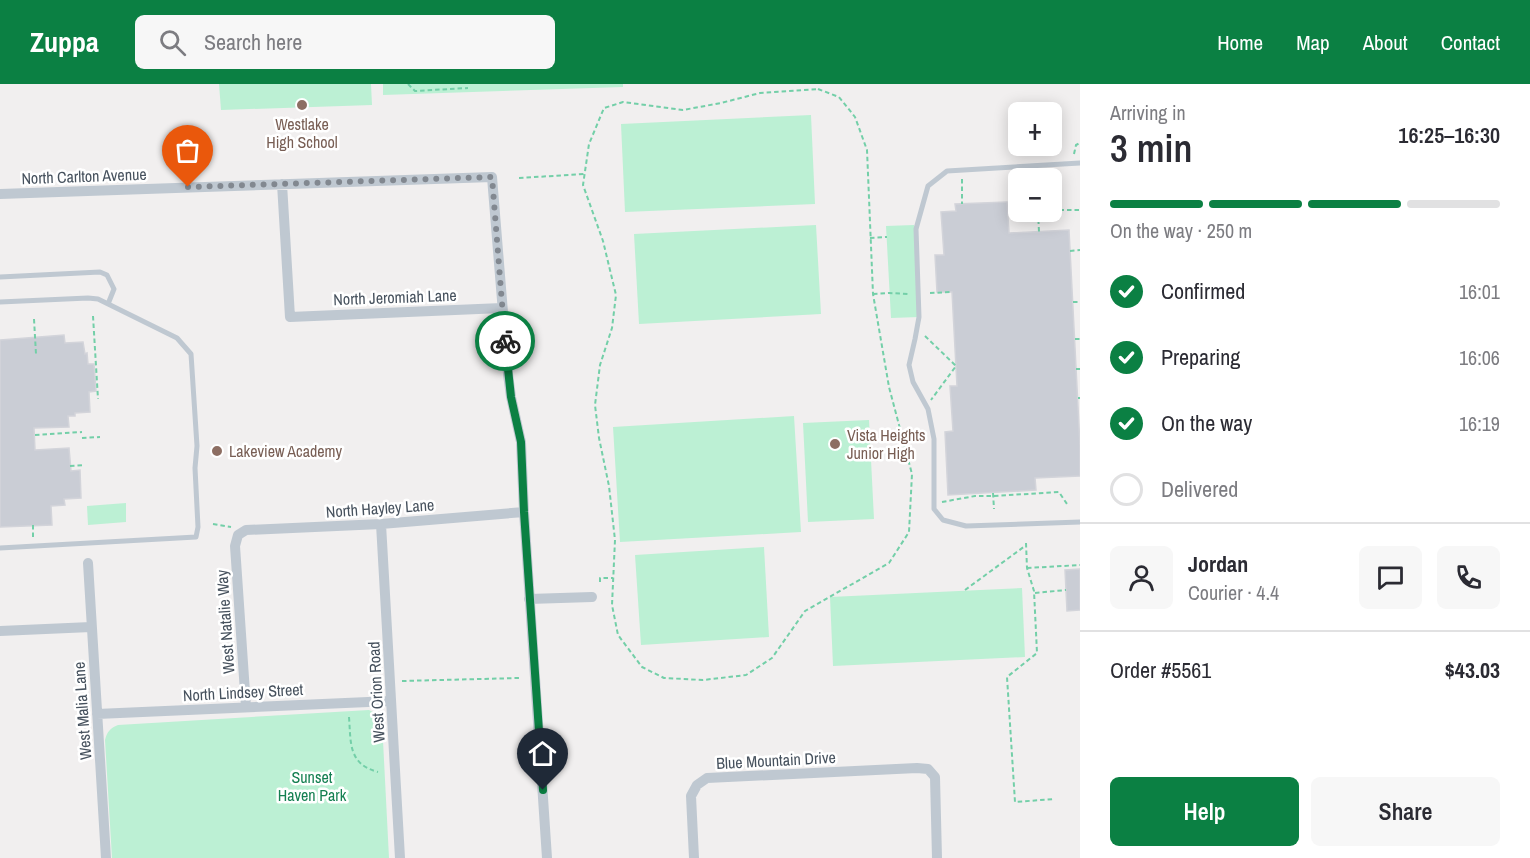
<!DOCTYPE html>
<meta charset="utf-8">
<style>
body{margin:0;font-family:"Archivo Narrow",sans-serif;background:#f7f7f7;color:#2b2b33;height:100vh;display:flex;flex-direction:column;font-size:22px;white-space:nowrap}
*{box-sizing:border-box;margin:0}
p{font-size:20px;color:#7c7c81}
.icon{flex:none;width:33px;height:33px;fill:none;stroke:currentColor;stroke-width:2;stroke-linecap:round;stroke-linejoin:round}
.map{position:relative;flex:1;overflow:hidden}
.panel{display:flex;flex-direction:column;background:#fff;width:450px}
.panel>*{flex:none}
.fabs{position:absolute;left:1008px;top:18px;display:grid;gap:12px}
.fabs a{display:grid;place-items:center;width:54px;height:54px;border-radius:9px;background:#fff;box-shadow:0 3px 15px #0003;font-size:30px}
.pin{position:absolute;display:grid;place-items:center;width:51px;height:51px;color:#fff;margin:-62px -26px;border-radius:50% 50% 50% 0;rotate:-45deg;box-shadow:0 0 6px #0007}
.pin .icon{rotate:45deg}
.courier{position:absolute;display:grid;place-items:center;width:60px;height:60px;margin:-30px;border:4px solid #0b8043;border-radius:50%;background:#fff;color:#222;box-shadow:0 2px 8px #0007}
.overview em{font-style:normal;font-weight:600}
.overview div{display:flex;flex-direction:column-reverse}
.overview{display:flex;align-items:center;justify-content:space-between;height:102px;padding:0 30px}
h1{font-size:39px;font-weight:600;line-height:45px}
.bar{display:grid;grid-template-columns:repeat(4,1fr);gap:9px 6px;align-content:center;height:72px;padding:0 30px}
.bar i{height:8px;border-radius:4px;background:#e1e1e2}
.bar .on{background:#0b8043}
.bar p{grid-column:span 4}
.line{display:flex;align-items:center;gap:15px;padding:0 30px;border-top:2px solid #e1e1e2}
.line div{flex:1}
.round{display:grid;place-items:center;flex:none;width:63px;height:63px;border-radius:9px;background:#f7f7f7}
ol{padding:0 30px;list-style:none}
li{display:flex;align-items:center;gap:18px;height:66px}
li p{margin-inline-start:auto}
li .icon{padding:6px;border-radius:50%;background:#0b8043;color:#fff;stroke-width:4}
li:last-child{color:#7c7c81}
li i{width:33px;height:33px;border:3px solid #e1e1e2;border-radius:50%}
.cta{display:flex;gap:12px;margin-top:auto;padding:12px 30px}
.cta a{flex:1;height:69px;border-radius:9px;background:#0b8043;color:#fff;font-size:24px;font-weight:600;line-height:69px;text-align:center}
.cta a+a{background:#f7f7f7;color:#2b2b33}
header{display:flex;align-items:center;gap:36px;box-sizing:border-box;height:84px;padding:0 30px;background:#0b8043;color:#fff}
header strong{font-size:28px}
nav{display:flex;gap:33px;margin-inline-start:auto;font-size:21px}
.search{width:420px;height:54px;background:#f7f7f7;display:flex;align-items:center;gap:15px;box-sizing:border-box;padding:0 21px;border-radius:9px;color:#7c7c81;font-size:22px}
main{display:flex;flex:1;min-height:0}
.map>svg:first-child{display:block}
.green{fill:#bcf0d4}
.building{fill:#cacdd5;stroke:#d3d4da;stroke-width:1.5}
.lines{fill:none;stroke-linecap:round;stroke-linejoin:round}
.path{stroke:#73cfa8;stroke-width:2;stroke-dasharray:4.5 3;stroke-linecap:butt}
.lane{stroke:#bfc8d1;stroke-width:5}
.street{stroke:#bfc8d1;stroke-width:10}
.done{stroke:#828890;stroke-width:6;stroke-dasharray:0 10.8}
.route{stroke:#0b8043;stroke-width:8}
.education-dot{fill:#8d6e63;stroke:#fff;stroke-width:2}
.labels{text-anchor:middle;stroke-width:5;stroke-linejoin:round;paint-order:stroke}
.education-label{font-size:16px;fill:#785e54;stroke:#fff;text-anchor:start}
.street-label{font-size:16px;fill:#46515d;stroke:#fff}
.park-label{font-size:16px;fill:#158052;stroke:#fff}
</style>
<header>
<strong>Zuppa</strong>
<div class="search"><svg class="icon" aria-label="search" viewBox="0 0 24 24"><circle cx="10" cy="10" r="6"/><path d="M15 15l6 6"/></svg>Search here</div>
<nav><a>Home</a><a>Map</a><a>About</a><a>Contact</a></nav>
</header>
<main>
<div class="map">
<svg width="1080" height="774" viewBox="0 0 1080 774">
<rect width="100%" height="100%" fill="#f1efef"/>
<!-- green -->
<path class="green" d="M 219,0 L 371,0 L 372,21 L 221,26 Z
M 383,0 L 623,0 L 623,3 L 383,11 Z
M 811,31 L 815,120 L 625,128 L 621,40 Z
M 816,141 L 821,230 L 639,240 L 634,150 Z
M 914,141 L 919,233 L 891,234 L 886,142 Z
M 794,332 L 801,448 L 620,458 L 613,343 Z
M 869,336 L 874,435 L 808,438 L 803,339 Z
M 126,419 L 126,438 L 88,441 L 87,422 Z
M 764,463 L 769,553 L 641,561 L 635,471 Z
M 1022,504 L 1025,573 L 833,582 L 830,513 Z
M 369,626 L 380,632 L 382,637 L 389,774 L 112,774 L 105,656 C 107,648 110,644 118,641 Z"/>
<!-- building -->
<path class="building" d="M 1007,118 L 1009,149 L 1069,146 L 1080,362 L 1080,392 L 1035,394 L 1036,406 L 948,411 L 945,348 L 953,347 L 950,302 L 957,302 L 952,208 L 937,208 L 935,171 L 944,171 L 941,128 L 956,127 L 955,120 Z
M 64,251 L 65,259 L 83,258 L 85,270 L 87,269 L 88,280 L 94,280 L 96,307 L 89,308 L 90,328 L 75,329 L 75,332 L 68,332 L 69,343 L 34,344 L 35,366 L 69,364 L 71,387 L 80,386 L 81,414 L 64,415 L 65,421 L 51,422 L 52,441 L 0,443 L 0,256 Z
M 1080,485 L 1080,526 L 1067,527 L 1065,486 Z"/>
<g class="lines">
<!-- path -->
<path class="path" d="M 408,0 L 415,7 L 468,4
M 818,5 L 839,13 L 855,33 L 867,66 L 873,210 L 889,303 L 912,390 L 909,448 L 889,479 L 805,527 L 772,574 L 746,591 L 703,596 L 664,594 L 642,583 L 618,551 L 612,521 L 615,456 L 609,402 L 599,354 L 595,321 L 600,281 L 612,244 L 616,211 L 603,157 L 583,101 L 589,60 L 604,24 L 623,18 L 683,26 L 721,19 L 760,9 Z
M 1074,70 L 1076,61 L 1080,59
M 519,94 L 585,90
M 962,95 L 962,120
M 1052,126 L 1080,126
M 1038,128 L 1039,148
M 870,154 L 887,153
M 1070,167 L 1080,166
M 930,209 L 952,208
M 873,210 L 889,209 L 909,210
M 1073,218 L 1080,218
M 93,232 L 98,315
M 34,235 L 36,270
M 925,252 L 956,282 L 931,316
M 1075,255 L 1080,255
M 1076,285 L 1080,285
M 1078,314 L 1080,314
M 35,351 L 82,348
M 82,354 L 100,353
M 70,382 L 84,381
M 993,409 L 994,425
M 942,418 L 975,412 L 994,412 L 1059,408 L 1067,420
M 213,440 L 231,443
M 33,441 L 33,453
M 1026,459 L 1027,484 L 1034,507 L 1037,569 L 1007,593 L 1015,718 L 1054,715
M 1027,484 L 1080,481
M 600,498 L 600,494 L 613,494
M 965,506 L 1025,462
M 1035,509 L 1066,506
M 402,597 L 519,594
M 349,633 C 351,659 348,680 378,688"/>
<!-- lane -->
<path class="lane" d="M 1080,79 L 947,87 L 928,102 L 916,145 L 919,233 L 915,255 L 909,281 L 913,298 L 928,325 L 934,355 L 934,425 L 943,436 L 966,442 L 1080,438
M 0,193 L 100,188 L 107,191 L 114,205 L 108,220
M 0,218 L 88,214 L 98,215 L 177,254 L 191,270 L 197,362 L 195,384 L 198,443 L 196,453 L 0,464"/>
<!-- street -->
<path class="street" d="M 282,100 L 290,233 L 502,224
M 0,110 L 492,93 L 508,290 L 511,313 L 521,358 L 524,428 L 547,774
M 381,440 L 400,774
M 88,479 L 106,774
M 529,515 L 592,513
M 0,547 L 91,543
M 246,623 L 235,462 L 238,451 L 246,446 L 381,440 L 524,428
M 97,630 L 391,617
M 694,774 L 691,712 L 697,701 L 707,694 L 917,684 L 928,685 L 935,693 L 937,774"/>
</g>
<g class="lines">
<!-- done -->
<path class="done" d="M 188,103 L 492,93 L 505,257"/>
<!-- route -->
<path class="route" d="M 505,257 L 511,313 L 521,358 L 524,428 L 543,706"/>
</g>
<!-- markers -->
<g class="education-dot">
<circle cx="302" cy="21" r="6"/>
<circle cx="835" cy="360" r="6"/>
<circle cx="217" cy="367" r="6"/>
</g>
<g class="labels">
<!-- education labels -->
<g class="education-label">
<text x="302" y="46" text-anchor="middle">Westlake<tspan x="302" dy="18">High School</tspan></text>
<text x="847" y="357">Vista Heights<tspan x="847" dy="18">Junior High</tspan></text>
<text x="229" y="373">Lakeview Academy</text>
</g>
<!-- street labels -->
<g class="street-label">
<text transform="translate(84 92) rotate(-2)" y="6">North Carlton Avenue</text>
<text transform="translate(395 213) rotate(-2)" y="6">North Jeromiah Lane</text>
<text transform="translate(380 424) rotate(-4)" y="6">North Hayley Lane</text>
<text transform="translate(225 538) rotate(-94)" y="6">West Natalie Way</text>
<text transform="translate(243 608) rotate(-3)" y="6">North Lindsey Street</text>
<text transform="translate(376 608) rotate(-93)" y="6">West Orion Road</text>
<text transform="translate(82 627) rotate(-94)" y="6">West Malia Lane</text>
<text transform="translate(776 676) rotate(-3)" y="6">Blue Mountain Drive</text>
</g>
<!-- park labels -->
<g class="park-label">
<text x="312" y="699">Sunset<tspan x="312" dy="18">Haven Park</tspan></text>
</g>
</g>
</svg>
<div class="fabs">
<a>+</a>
<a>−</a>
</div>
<div class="pin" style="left:188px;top:103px;background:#ea580c"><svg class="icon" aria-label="bag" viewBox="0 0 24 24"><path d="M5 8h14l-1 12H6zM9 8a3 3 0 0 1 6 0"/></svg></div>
<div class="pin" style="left:543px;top:706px;background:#1f2937"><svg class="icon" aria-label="home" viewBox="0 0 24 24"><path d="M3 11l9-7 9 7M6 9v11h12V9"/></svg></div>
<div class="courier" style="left:505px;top:257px"><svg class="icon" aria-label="bike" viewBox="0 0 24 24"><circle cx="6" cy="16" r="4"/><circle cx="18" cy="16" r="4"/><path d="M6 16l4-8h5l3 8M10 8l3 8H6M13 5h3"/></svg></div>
</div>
<section class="panel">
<div class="overview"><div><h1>3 min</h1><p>Arriving in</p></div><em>16:25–16:30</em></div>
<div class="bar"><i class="on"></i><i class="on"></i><i class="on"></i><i></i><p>On the way · 250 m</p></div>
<ol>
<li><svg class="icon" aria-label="check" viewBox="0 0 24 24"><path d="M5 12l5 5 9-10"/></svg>Confirmed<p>16:01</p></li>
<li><svg class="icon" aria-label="check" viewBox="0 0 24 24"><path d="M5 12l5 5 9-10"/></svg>Preparing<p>16:06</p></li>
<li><svg class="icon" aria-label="check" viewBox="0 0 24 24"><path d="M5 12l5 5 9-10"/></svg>On the way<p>16:19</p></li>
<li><i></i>Delivered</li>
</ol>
<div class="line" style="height:108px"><a class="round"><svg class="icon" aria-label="person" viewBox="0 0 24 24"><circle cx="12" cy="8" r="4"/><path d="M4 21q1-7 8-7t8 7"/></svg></a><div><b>Jordan</b><p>Courier · 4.4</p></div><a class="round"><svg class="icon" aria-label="chat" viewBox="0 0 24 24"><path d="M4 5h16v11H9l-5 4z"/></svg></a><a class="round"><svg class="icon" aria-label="phone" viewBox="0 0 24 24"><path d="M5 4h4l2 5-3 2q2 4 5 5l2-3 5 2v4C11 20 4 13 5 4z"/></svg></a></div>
<div class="line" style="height:78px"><div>Order #5561</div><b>$43.03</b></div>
<div class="cta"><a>Help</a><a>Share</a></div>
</section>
</main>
